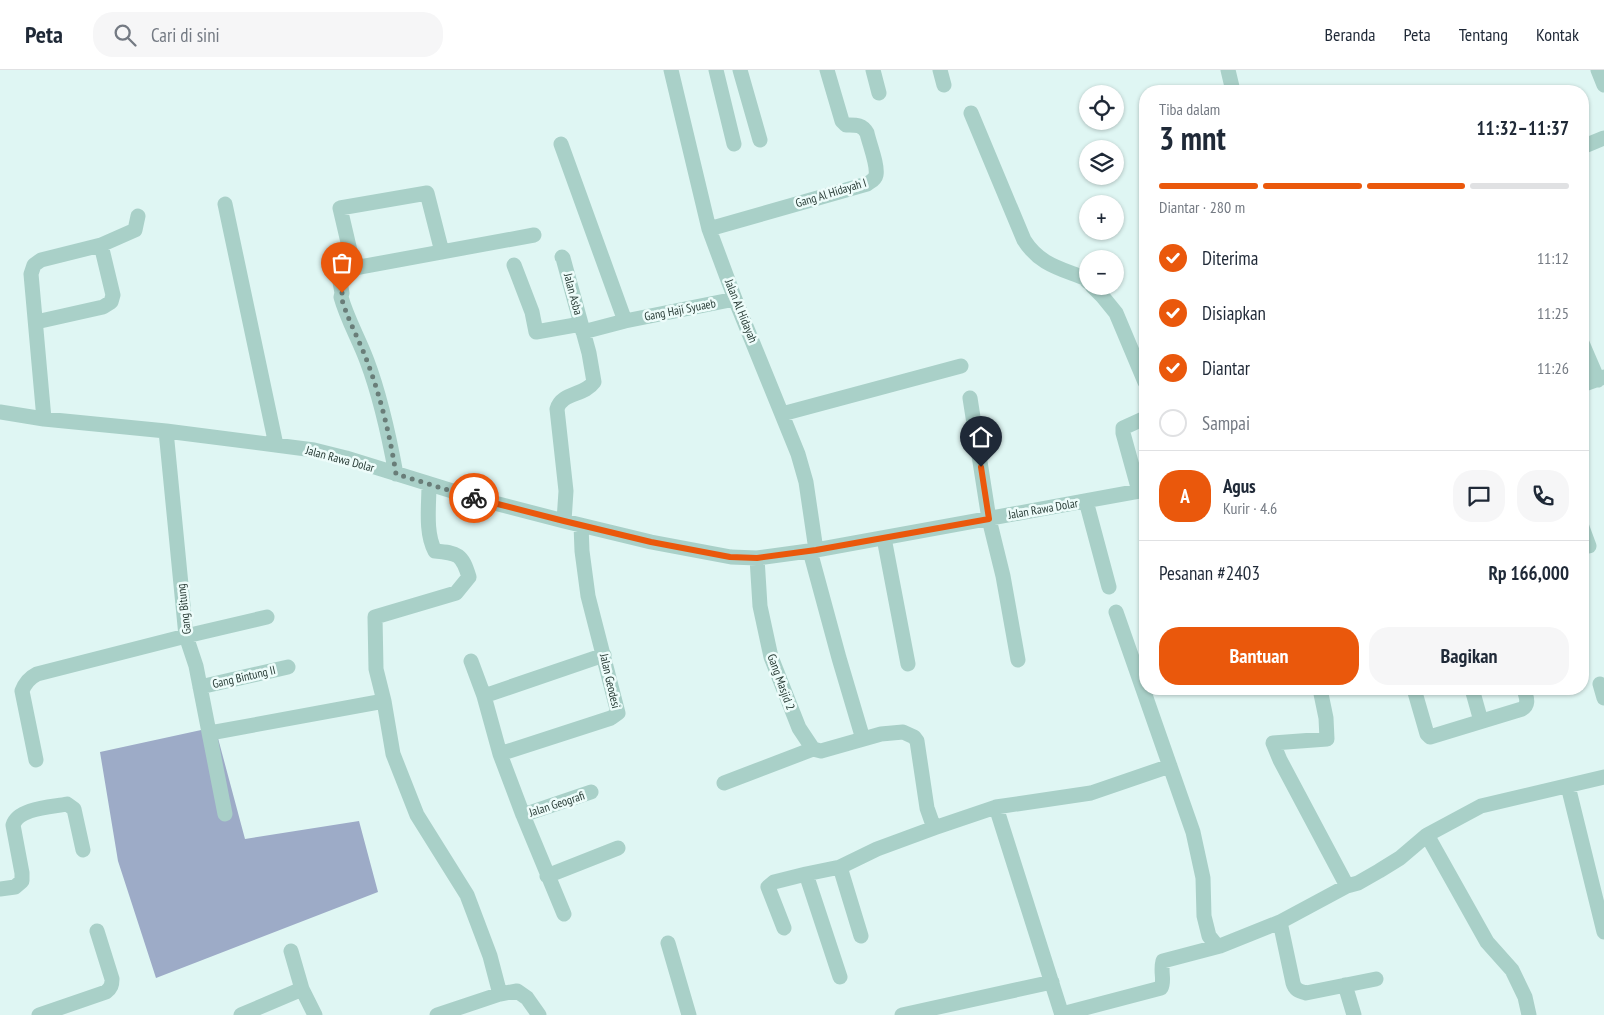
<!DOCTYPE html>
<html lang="id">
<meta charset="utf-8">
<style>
body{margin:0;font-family:"PT Sans Narrow",sans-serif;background:#f6f6f7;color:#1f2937;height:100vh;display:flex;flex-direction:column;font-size:19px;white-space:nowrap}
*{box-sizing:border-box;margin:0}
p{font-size:16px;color:#747a83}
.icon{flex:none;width:28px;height:28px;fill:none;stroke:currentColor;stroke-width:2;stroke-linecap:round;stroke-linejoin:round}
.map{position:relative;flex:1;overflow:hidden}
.drawer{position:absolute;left:1139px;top:15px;width:450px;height:610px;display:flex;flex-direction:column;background:#fff;border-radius:20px;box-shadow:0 1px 4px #0004}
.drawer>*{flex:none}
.fabs{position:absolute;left:1079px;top:15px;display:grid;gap:10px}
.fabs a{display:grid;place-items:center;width:45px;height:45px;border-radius:50%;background:#fff;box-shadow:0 1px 4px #0004;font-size:25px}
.pin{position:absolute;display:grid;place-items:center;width:42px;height:42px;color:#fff;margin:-51px -21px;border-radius:50% 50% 50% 0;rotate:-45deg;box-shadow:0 0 5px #0007}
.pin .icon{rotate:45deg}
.courier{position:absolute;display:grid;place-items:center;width:50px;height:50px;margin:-25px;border:4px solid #ea580c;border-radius:50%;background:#fff;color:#222;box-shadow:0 1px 6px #0007}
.summary em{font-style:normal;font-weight:600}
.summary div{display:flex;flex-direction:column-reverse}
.summary{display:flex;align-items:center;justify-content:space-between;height:85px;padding:0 20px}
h1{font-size:32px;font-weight:600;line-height:38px}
.bar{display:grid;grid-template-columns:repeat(4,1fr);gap:8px 5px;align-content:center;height:60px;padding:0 20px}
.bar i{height:6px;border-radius:4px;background:#e0e1e3}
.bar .active{background:#ea580c}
.bar p{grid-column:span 4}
.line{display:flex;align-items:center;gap:12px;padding:0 20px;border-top:1px solid #e0e1e3}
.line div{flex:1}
.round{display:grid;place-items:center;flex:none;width:52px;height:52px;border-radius:20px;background:#f6f6f7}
ol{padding:0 20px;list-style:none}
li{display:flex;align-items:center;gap:15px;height:55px}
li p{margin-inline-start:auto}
li .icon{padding:5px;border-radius:50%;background:#ea580c;color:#fff;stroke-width:4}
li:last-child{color:#747a83}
li i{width:28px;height:28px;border:2px solid #e0e1e3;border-radius:50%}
.cta{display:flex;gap:10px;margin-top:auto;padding:10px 20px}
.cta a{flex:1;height:58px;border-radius:20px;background:#ea580c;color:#fff;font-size:20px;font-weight:600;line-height:58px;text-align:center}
.cta a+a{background:#f6f6f7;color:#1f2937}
header{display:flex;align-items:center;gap:30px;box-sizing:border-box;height:70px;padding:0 25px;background:#fff;border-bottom:1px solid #e0e1e3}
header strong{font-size:24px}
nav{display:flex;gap:28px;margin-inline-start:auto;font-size:18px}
.search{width:350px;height:45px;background:#f6f6f7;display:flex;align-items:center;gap:12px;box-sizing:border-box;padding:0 18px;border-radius:20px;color:#747a83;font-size:19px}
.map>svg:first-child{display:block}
.green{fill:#9dabc7}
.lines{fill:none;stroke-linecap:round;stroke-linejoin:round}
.minor{stroke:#a9d0c8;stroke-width:15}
.done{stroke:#697d78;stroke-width:5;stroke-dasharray:0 9}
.route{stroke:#ea580c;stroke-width:6}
.labels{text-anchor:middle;stroke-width:5;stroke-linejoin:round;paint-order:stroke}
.street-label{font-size:12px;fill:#293c36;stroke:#edfcfa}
</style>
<header>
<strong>Peta</strong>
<div class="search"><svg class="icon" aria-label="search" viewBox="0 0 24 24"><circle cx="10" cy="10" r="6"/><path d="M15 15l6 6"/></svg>Cari di sini</div>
<nav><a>Beranda</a><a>Peta</a><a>Tentang</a><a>Kontak</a></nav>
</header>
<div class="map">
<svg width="1604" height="945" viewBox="0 0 1604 945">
<rect width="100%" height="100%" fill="#dff6f3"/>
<!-- green -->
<path class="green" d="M 215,657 L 245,769 L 359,751 L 378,822 L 156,908 L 118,791 L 100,682 Z"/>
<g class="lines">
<!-- minor -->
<path class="minor" d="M 671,0 L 709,159 L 735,229 L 798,384 L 806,412 L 816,480
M 716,0 L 734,74
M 740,0 L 760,70
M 873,0 L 879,23
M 940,0 L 944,15
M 1228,0 L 1233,21
M 1598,0 L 1604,15
M 971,43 L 1024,170 C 1039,194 1059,198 1084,208 L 1088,212
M 561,74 L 625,251
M 1582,77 L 1604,68
M 225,134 L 276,375
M 709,159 L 867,114 C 871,111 875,110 876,105 C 878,95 869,73 867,63 C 862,54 855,55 846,55 L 842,51 L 827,0
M 562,187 L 563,188 L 589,283 L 594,312 C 584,326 562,322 557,339 L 566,421 L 564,451
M 514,195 L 532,242 L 536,262 L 581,254
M 354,198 L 340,138 L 427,123 L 442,182
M 1092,216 L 1103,227 L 1116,243 L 1145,312
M 36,252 L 103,237 L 111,232 L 113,225 L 101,175
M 583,262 L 625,251 L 735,229
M 1582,273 L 1598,310
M 1582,315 L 1604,307
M 970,328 L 989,449 L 1003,506 L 1018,590
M 0,342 L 44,349 L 166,361 L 314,380 L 346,388 L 475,428 L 564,451 L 651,472 L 731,487 L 757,488 L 816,480 L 1145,420
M 782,344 L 961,296
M 44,349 L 31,204 L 34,195 L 41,190 L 101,175 L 135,160 L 138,146
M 166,361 L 186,566 L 196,596 L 225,744
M 396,404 C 389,366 381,328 367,291 C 359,269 347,249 341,227 L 342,223 L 338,201 L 534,165
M 429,415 C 429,435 425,463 435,481 C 458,483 462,484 469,507 L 456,523 L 375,547 L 376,599 L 384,631 L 393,684 L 417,745 L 467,825 L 490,886 L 500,924
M 1139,421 L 1123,363 L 1123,358 L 1145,348
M 1086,431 L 1109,517
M 1582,457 L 1589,476
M 884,468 L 908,594
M 810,481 L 839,588 L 863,669
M 757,488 L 760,536 L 771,587 L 799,658 L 813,679 L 821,681 L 881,664 L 903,662 L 914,667 L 917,671 L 927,738 L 934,758 L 996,737 L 1091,723 L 1170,696
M 1116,542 L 1193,762 L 1203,808 L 1204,846 L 1209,866 L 1217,876
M 471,591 L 484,626 L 500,684 L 523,745 L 564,844
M 1600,614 L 1604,628
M 200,617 L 288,597
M 1320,619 L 1326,648 L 1327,669 L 1273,673 L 1280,690 L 1347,816
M 1414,619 L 1427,664 L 1430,667 L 1522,639 C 1530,634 1526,627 1524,619
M 1472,619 L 1481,651
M 484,626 L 604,585
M 210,663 L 384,631
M 500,684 L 611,648 L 618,643 L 588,526 L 582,481 L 581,455
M 36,690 L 22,621 C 25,613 29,608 37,604 L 186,566 L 267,547
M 724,713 L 813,679
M 1568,716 L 1604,862
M 996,737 L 1062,945
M 523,745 L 591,722
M 1427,765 L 1487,872 L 1512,900 L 1525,927 L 1529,945
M 840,797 L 861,866
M 547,806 L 618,778
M 0,819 L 15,817 L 22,811 L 22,803 L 13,755 C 18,738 52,737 67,734 L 74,739 L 83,780
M 1280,852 L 1293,913 C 1295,920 1299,921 1306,923 L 1376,909
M 784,858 L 768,817 L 774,812 L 806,804
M 668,873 L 689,945
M 291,881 L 302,919 L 315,945
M 840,907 L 806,804 L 840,797 L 877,779 L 934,758
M 1345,915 L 1354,945
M 1062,944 L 1161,918 C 1165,910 1160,902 1163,891 L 1220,876 L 1280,852 L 1347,816 L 1358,813 L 1379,801 L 1400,788 L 1427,765 L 1481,736 L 1604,707
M 39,945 L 106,922 C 111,918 112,915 112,909 L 97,861
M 241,945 L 302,919
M 437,945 L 500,924 L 517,921 L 527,928 L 539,945
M 902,945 L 1052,912"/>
</g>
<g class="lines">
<!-- done -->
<path class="done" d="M 342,223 L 341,226 C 347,249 359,269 367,291 C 381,328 390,366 396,404 L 474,428"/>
<!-- route -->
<path class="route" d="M 474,428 L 564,451 L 651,472 L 730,487 L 757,488 L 816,480 L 989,449 L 981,397"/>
</g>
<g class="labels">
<!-- street labels -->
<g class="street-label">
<text transform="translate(831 123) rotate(-17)" y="4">Gang Al Hidayah I</text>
<text transform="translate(573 224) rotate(75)" y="4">Jalan Asba</text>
<text transform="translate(680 240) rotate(-11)" y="4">Gang Haji Syuaeb</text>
<text transform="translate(741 241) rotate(68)" y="4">Jalan Al Hidayah</text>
<text transform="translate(340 389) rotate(15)" y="4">Jalan Rawa Dolar</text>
<text transform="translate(1043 439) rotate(-10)" y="4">Jalan Rawa Dolar</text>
<text transform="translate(184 539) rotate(-97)" y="4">Gang Bitung</text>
<text transform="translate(244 607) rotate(-13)" y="4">Gang Bintung II</text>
<text transform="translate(610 611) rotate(77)" y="4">Jalan Geodesi</text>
<text transform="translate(781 612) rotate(70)" y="4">Gang Masjid 2</text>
<text transform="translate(557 734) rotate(-18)" y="4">Jalan Geografi</text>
</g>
</g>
</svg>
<div class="fabs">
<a><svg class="icon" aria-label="locate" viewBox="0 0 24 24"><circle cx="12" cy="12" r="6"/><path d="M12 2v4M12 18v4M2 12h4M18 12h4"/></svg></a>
<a><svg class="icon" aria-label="layers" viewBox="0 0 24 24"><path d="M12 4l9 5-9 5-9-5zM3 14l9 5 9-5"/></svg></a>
<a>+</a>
<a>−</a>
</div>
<div class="pin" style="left:342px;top:223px;background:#ea580c"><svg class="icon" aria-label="bag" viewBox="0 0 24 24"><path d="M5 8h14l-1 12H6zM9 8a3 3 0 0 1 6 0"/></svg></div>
<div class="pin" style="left:981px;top:397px;background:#1f2937"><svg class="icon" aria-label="home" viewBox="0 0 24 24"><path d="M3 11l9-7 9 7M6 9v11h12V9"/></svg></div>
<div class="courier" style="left:474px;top:428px"><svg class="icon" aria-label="bike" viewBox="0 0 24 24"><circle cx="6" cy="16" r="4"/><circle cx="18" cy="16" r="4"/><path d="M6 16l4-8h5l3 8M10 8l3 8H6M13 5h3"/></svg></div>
<section class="drawer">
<div class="summary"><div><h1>3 mnt</h1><p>Tiba dalam</p></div><em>11:32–11:37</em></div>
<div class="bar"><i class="active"></i><i class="active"></i><i class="active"></i><i></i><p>Diantar · 280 m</p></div>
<ol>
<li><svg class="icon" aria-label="check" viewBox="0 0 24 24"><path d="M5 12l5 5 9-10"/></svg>Diterima<p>11:12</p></li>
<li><svg class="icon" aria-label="check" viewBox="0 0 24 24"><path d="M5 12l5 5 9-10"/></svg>Disiapkan<p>11:25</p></li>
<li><svg class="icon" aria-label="check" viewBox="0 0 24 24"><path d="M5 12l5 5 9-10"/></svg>Diantar<p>11:26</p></li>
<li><i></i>Sampai</li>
</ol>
<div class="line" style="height:90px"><b class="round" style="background:#ea580c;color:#fff">A</b><div><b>Agus</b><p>Kurir · 4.6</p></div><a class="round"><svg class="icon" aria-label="chat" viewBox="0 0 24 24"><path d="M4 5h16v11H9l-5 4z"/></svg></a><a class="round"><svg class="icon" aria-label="phone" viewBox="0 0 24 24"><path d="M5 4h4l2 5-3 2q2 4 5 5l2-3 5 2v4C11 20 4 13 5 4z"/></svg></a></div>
<div class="line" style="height:65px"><div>Pesanan #2403</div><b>Rp 166,000</b></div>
<div class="cta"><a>Bantuan</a><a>Bagikan</a></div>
</section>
</div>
